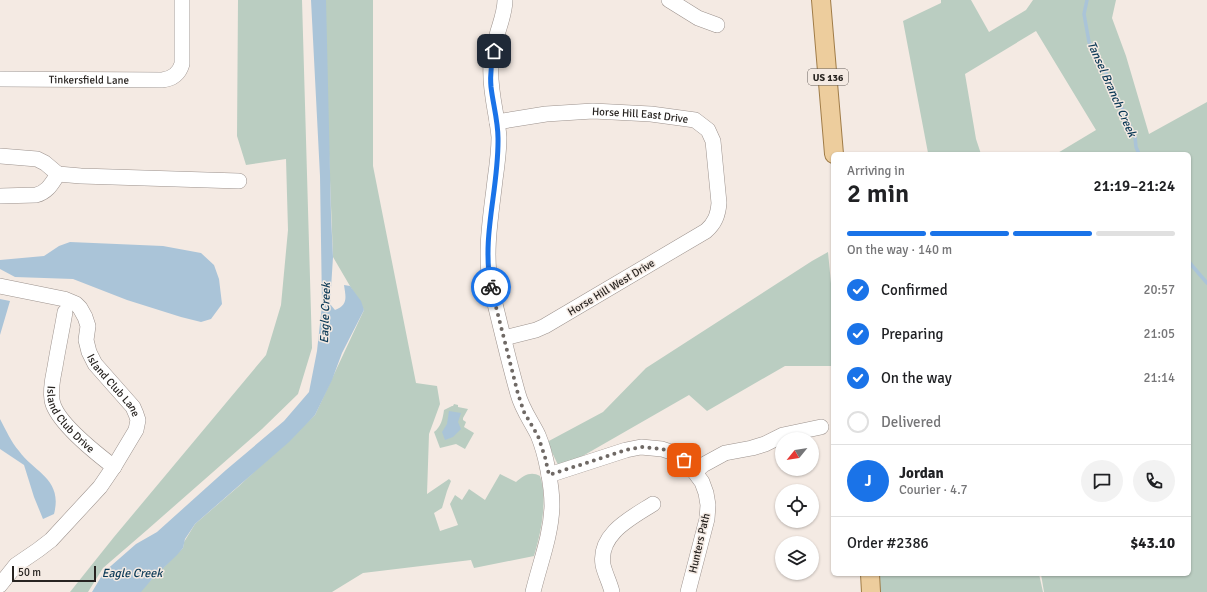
<!DOCTYPE html>
<meta charset="utf-8">
<style>
body{margin:0;font-family:Signika,sans-serif;background:#f2f2f2;color:#202124;height:100vh;display:flex;flex-direction:column;font-size:15px;white-space:nowrap}
*{box-sizing:border-box;margin:0}
p{font-size:13px;color:#757577}
.icon{flex:none;width:22px;height:22px;fill:none;stroke:currentColor;stroke-width:2;stroke-linecap:round;stroke-linejoin:round}
.map{position:relative;flex:1;overflow:hidden}
.details{position:absolute;left:831px;top:152px;width:360px;height:424px;display:flex;flex-direction:column;background:#fff;border-radius:6px;box-shadow:0 1px 3px #0004}
.details>*{flex:none}
.needle{width:26px;rotate:240deg}
.controls{position:absolute;left:775px;top:432px;display:grid;gap:8px}
.controls a{display:grid;place-items:center;width:44px;height:44px;border-radius:50%;background:#fff;box-shadow:0 1px 3px #0004;font-size:20px}
.scale{position:absolute;left:12px;bottom:10px;width:84px;box-sizing:border-box;padding-left:4px;border:2px solid #282421;border-top:0;font-size:11px;line-height:14px;white-space:nowrap;color:#282421;-webkit-text-stroke:3px #f4eae3;paint-order:stroke}
.pin{position:absolute;display:grid;place-items:center;width:34px;height:34px;color:#fff;margin:-17px;border-radius:8px;box-shadow:0 2px 6px #0006}
.courier{position:absolute;display:grid;place-items:center;width:40px;height:40px;margin:-20px;border:3px solid #1a73e8;border-radius:50%;background:#fff;color:#222;box-shadow:0 1px 5px #0007}
.head em{font-style:normal;font-weight:600}
.head div{display:flex;flex-direction:column-reverse}
.head{display:flex;align-items:center;justify-content:space-between;height:68px;padding:0 16px}
h1{font-size:26px;font-weight:600;line-height:30px}
.bar{display:grid;grid-template-columns:repeat(4,1fr);gap:6px 4px;align-content:center;height:48px;padding:0 16px}
.bar i{height:5px;border-radius:3px;background:#e0e0e0}
.bar .active{background:#1a73e8}
.bar p{grid-column:span 4}
.line{display:flex;align-items:center;gap:10px;padding:0 16px;border-top:1px solid #e0e0e0}
.line div{flex:1}
.round{display:grid;place-items:center;flex:none;width:42px;height:42px;border-radius:21px;background:#f2f2f2}
ol{padding:0 16px;list-style:none}
li{display:flex;align-items:center;gap:12px;height:44px}
li p{margin-inline-start:auto}
li .icon{padding:4px;border-radius:50%;background:#1a73e8;color:#fff;stroke-width:4}
li:last-child{color:#757577}
li i{width:22px;height:22px;border:2px solid #e0e0e0;border-radius:50%}
.map>svg:first-child{display:block}
.green{fill:#bacdc1}
.water{fill:#aac4d8}
.lines{fill:none;stroke-linecap:round;stroke-linejoin:round}
.stream{stroke:#aac4d8;stroke-width:3.5}
.minor-casing{stroke:#9c928d;stroke-width:16}
.major-casing{stroke:#a07c47;stroke-width:20}
.minor{stroke:#fff;stroke-width:15}
.major{stroke:#edcd9d;stroke-width:18}
.done{stroke:#6f6965;stroke-width:4;stroke-dasharray:0 7.2}
.route{stroke:#1a73e8;stroke-width:5}
.labels{text-anchor:middle;stroke-width:3;stroke-linejoin:round;paint-order:stroke}
.shield{fill:#f4eae3;stroke:#655f5b;stroke-width:1}
.shield-label{font-size:10px;font-weight:bold;fill:#282421}
.street-label{font-size:11px;fill:#282421;stroke:#f4eae3}
.water-label{font-size:12px;font-style:italic;fill:#0b3956;stroke:#f4eae3}
</style>
<div class="map">
<svg width="1207" height="592" viewBox="0 0 1207 592">
<rect width="100%" height="100%" fill="#f4eae3"/>
<!-- green -->
<path class="green" d="M 238,0 L 302,0 L 312,348 L 298,394 L 262,429 L 147,530 L 103,568 L 88,592 L 70,592 L 114,537 L 266,355 L 281,305 L 288,230 L 286,159 L 246,165 L 237,136 Z
M 323,0 L 373,0 L 373,166 L 416,383 L 437,386 L 440,404 L 429,434 L 427,494 L 449,479 L 451,481 L 447,491 L 442,508 L 434,513 L 440,531 L 458,525 L 450,504 L 455,495 L 462,500 L 469,489 L 485,500 L 500,474 L 516,482 C 524,475 531,471 540,476 C 548,499 541,533 534,556 L 474,568 L 471,560 L 363,573 L 332,592 L 139,592 L 183,548 L 184,542 L 195,524 L 239,486 L 315,415 L 364,310 L 333,257 Z
M 941,0 L 971,0 L 989,32 L 1026,10 L 1033,0 L 1116,0 L 1112,18 L 1126,56 L 1149,134 L 1207,102 L 1207,592 L 1044,592 L 1041,574 L 1189,574 L 1189,154 L 1056,154 L 1096,130 L 1036,31 L 965,74 L 976,139 L 981,154 L 926,154 L 928,153 L 903,21 L 941,3 Z
M 828,252 L 833,304 L 833,366 L 785,366 L 707,411 L 689,395 L 560,469 L 547,442 L 603,412 L 646,368 L 812,261 Z
M 454,404 L 458,405 L 458,407 L 468,409 L 463,418 L 463,420 L 466,422 L 464,427 L 474,433 L 465,449 L 456,444 L 440,448 L 434,432 C 441,427 443,418 444,410 L 452,406 L 453,406 Z
M 872,574 L 1039,574 L 1043,592 L 874,592 Z"/>
<!-- water -->
<path class="water" d="M 311,0 L 326,0 L 331,215 L 333,257 L 330,304 L 335,310 C 348,305 346,298 344,285 L 350,286 L 361,301 L 364,310 L 342,353 L 332,380 L 315,415 L 289,442 L 195,524 L 185,539 L 183,548 L 177,555 L 153,578 L 141,592 L 92,592 L 104,572 L 136,544 L 157,532 L 226,470 L 284,421 L 309,392 L 317,351 L 322,305 L 320,176 Z
M 70,242 L 163,246 L 201,253 L 214,265 L 219,279 L 222,304 L 211,319 L 201,322 L 181,317 L 127,300 L 73,279 L 15,277 L 0,269 L 0,260 L 44,256 L 59,246 Z
M 0,299 L 10,301 L 0,335 Z
M 449,411 L 461,413 L 458,422 L 461,429 L 453,437 L 445,440 L 442,432 L 447,424 Z
M 0,419 C 6,430 11,442 19,451 C 35,473 63,479 54,514 L 43,519 L 34,497 L 24,465 L 0,449 Z"/>
<g class="lines">
<!-- stream -->
<path class="stream" d="M 1087,0 L 1084,14 L 1089,42 L 1107,75 L 1135,137 L 1136,147 L 1139,154
M 1189,262 L 1207,283"/>
<!-- minor casing -->
<g class="minor-casing">
<g id="minor">
<path d="M 505,0 C 505,12 500,24 497,35 C 494,44 492,55 491,65 C 489,90 497,113 499,137 C 499,151 497,166 495,180 C 491,216 484,252 491,288 C 500,323 508,359 518,394 C 522,409 531,421 538,435 C 546,454 552,486 552,506 C 551,536 540,563 533,592"/>
<path d="M 669,0 L 698,18 L 717,25"/>
<path id="s1" d="M 0,79 L 162,80 C 172,79 179,74 182,64 L 182,0"/>
<path id="s2" d="M 497,122 L 546,114 L 593,111 L 651,114 L 695,120 L 708,130 L 713,141 L 719,203 C 718,215 715,223 706,231 L 545,326 L 536,330 L 504,338"/>
<path d="M 0,156 L 37,159 L 45,163 L 58,174"/>
<path d="M 58,174 L 81,176 L 239,181"/>
<path d="M 0,196 L 36,195 C 48,192 52,183 58,174"/>
<path id="s3" d="M 0,286 L 64,299 L 76,304 L 80,308 L 85,317 L 88,326 L 86,340 L 89,352 L 95,364 L 133,407 L 136,414 L 138,420 L 136,430 L 115,465 L 100,487 L 51,540 L 38,550 L 16,565 L 0,585"/>
<path id="s4" d="M 65,312 C 62,330 58,348 55,367 C 53,377 50,389 52,400 C 55,421 97,454 114,467"/>
<path d="M 695,472 L 703,465 L 725,453 L 752,448 L 765,444 L 783,435 L 821,427"/>
<path d="M 549,475 L 626,450 L 641,447 L 662,449 L 671,452 L 684,460 L 688,463 L 702,482 L 706,493 L 708,505 L 707,519 L 688,592"/>
<path d="M 612,592 C 610,583 605,574 603,565 C 598,534 631,518 653,504"/>
</g>
</g>
<!-- major casing -->
<g class="major-casing">
<path id="major" d="M 821,0 L 834,154
M 870,574 L 871,592"/>
</g>
<!-- minor -->
<use href="#minor" class="minor"/>
<!-- major -->
<use href="#major" class="major"/>
</g>
<g class="lines">
<!-- done -->
<path class="done" d="M 491,287 L 518,394 L 524,412 L 538,436 L 545,457 L 549,475 L 626,450 L 641,447 L 662,449 L 671,452 L 684,460"/>
<!-- route -->
<path class="route" d="M 491,287 C 481,236 499,189 498,138 C 498,121 493,104 491,87 C 490,75 491,63 494,51"/>
</g>
<g class="labels">
<!-- shield labels -->
<rect class="shield" x="808" y="69" width="40" height="16" rx="3"/>
<g class="shield-label">
<text x="828" y="81">US 136</text>
</g>
<!-- street labels -->
<g class="street-label">
<text dy="4" stroke="none"><textPath href="#s1" startOffset="89">Tinkersfield Lane</textPath></text>
<text dy="4" stroke="none"><textPath href="#s2" startOffset="144">Horse Hill East Drive</textPath></text>
<text transform="translate(611 287) rotate(-31)" y="4">Horse Hill West Drive</text>
<text dy="4" stroke="none"><textPath href="#s3" startOffset="172">Island Club Lane</textPath></text>
<text dy="4" stroke="none"><textPath href="#s4" startOffset="115">Island Club Drive</textPath></text>
<text transform="translate(699 543) rotate(-77)" y="4">Hunters Path</text>
</g>
<!-- water labels -->
<g class="water-label">
<text transform="translate(1112 89) rotate(66)" y="4">Tansel Branch Creek</text>
<text transform="translate(325 313) rotate(-88)" y="4">Eagle Creek</text>
<text x="132" y="577">Eagle Creek</text>
</g>
</g>
</svg>
<div class="controls">
<a><svg class="needle" viewBox="-14 -14 28 28"><path d="M0-13l5 13h-10z" fill="#e53935"/><path d="M0 13l5-13h-10z" fill="#757577"/></svg></a>
<a><svg class="icon" aria-label="locate" viewBox="0 0 24 24"><circle cx="12" cy="12" r="6"/><path d="M12 2v4M12 18v4M2 12h4M18 12h4"/></svg></a>
<a><svg class="icon" aria-label="layers" viewBox="0 0 24 24"><path d="M12 4l9 5-9 5-9-5zM3 14l9 5 9-5"/></svg></a>
</div>
<div class="scale">50 m</div>
<div class="pin" style="left:684px;top:460px;background:#ea580c"><svg class="icon" aria-label="bag" viewBox="0 0 24 24"><path d="M5 8h14l-1 12H6zM9 8a3 3 0 0 1 6 0"/></svg></div>
<div class="pin" style="left:494px;top:51px;background:#1f2937"><svg class="icon" aria-label="home" viewBox="0 0 24 24"><path d="M3 11l9-7 9 7M6 9v11h12V9"/></svg></div>
<div class="courier" style="left:491px;top:287px"><svg class="icon" aria-label="bike" viewBox="0 0 24 24"><circle cx="6" cy="16" r="4"/><circle cx="18" cy="16" r="4"/><path d="M6 16l4-8h5l3 8M10 8l3 8H6M13 5h3"/></svg></div>
<section class="details">
<div class="head"><div><h1>2 min</h1><p>Arriving in</p></div><em>21:19–21:24</em></div>
<div class="bar"><i class="active"></i><i class="active"></i><i class="active"></i><i></i><p>On the way · 140 m</p></div>
<ol>
<li><svg class="icon" aria-label="check" viewBox="0 0 24 24"><path d="M5 12l5 5 9-10"/></svg>Confirmed<p>20:57</p></li>
<li><svg class="icon" aria-label="check" viewBox="0 0 24 24"><path d="M5 12l5 5 9-10"/></svg>Preparing<p>21:05</p></li>
<li><svg class="icon" aria-label="check" viewBox="0 0 24 24"><path d="M5 12l5 5 9-10"/></svg>On the way<p>21:14</p></li>
<li><i></i>Delivered</li>
</ol>
<div class="line" style="height:72px"><b class="round" style="background:#1a73e8;color:#fff">J</b><div><b>Jordan</b><p>Courier · 4.7</p></div><a class="round"><svg class="icon" aria-label="chat" viewBox="0 0 24 24"><path d="M4 5h16v11H9l-5 4z"/></svg></a><a class="round"><svg class="icon" aria-label="phone" viewBox="0 0 24 24"><path d="M5 4h4l2 5-3 2q2 4 5 5l2-3 5 2v4C11 20 4 13 5 4z"/></svg></a></div>
<div class="line" style="height:52px"><div>Order #2386</div><b>$43.10</b></div>
</section>
</div>
